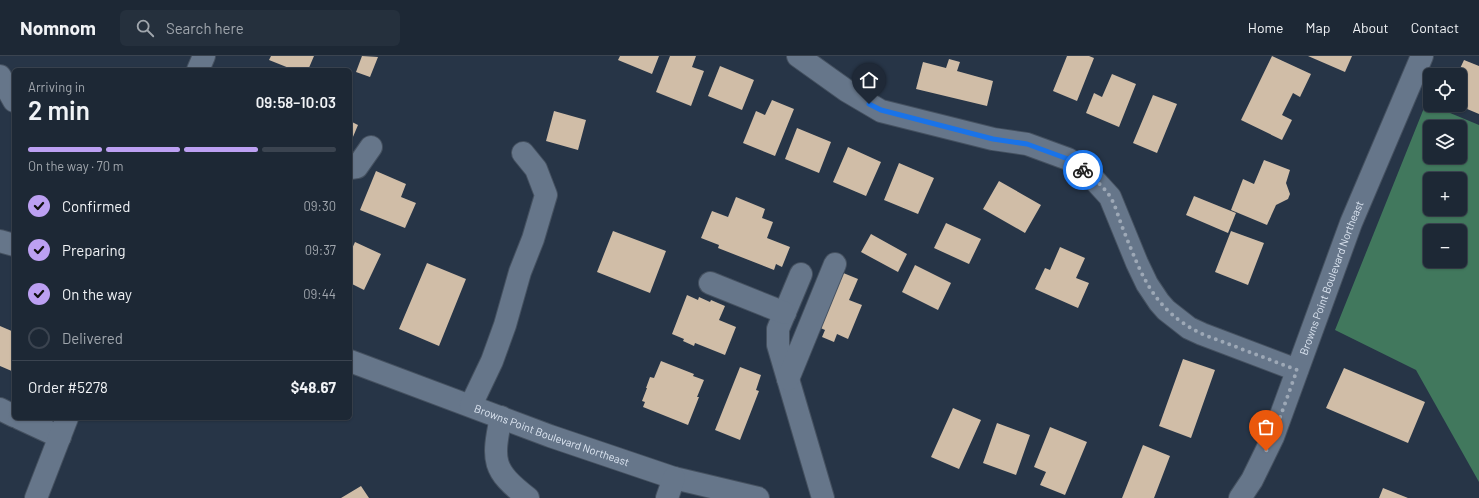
<!DOCTYPE html>
<meta charset="utf-8">
<style>
body{margin:0;font-family:Barlow,sans-serif;background:#25303d;color:#f1f3f6;height:100vh;display:flex;flex-direction:column;font-size:15px;white-space:nowrap}
*{box-sizing:border-box;margin:0}
p{font-size:13px;color:#a0a6ad}
.icon{flex:none;width:22px;height:22px;fill:none;stroke:currentColor;stroke-width:2;stroke-linecap:round;stroke-linejoin:round}
.map{position:relative;flex:1;overflow:hidden}
.sheet{position:absolute;left:12px;top:12px;width:340px;height:352px;display:flex;flex-direction:column;background:#1d2835;border-radius:6px;box-shadow:0 1px 3px #0004,0 0 0 1px #3b4450}
.sheet>*{flex:none}
.fabs{position:absolute;left:1423px;top:12px;display:grid;gap:8px}
.fabs a{display:grid;place-items:center;width:44px;height:44px;border-radius:6px;background:#1d2835;box-shadow:0 1px 3px #0004,0 0 0 1px #3b4450;font-size:20px}
.pin{position:absolute;display:grid;place-items:center;width:34px;height:34px;color:#fff;margin:-41px -17px;border-radius:50% 50% 50% 0;rotate:-45deg;box-shadow:0 0 4px #0007}
.pin .icon{rotate:45deg}
.courier{position:absolute;display:grid;place-items:center;width:40px;height:40px;margin:-20px;border:3px solid #1a73e8;border-radius:50%;background:#fff;color:#222;box-shadow:0 1px 5px #0007}
.summary em{font-style:normal;font-weight:600}
.summary div{display:flex;flex-direction:column-reverse}
.summary{display:flex;align-items:center;justify-content:space-between;height:68px;padding:0 16px}
h1{font-size:26px;font-weight:600;line-height:30px}
.bar{display:grid;grid-template-columns:repeat(4,1fr);gap:6px 4px;align-content:center;height:48px;padding:0 16px}
.bar i{height:5px;border-radius:3px;background:#3b4450}
.bar .on{background:#bca0f2}
.bar p{grid-column:span 4}
.line{display:flex;align-items:center;gap:10px;padding:0 16px;border-top:1px solid #3b4450}
.line div{flex:1}
ol{padding:0 16px;list-style:none}
li{display:flex;align-items:center;gap:12px;height:44px}
li p{margin-inline-start:auto}
li .icon{padding:4px;border-radius:50%;background:#bca0f2;color:#111;stroke-width:4}
li:last-child{color:#a0a6ad}
li i{width:22px;height:22px;border:2px solid #3b4450;border-radius:50%}
header{display:flex;align-items:center;gap:24px;box-sizing:border-box;height:56px;padding:0 20px;background:#1d2835;border-bottom:1px solid #3b4450}
header strong{font-size:19px}
nav{display:flex;gap:22px;margin-inline-start:auto;font-size:14px}
.search{width:280px;height:36px;background:#25303d;display:flex;align-items:center;gap:10px;box-sizing:border-box;padding:0 14px;border-radius:6px;color:#a0a6ad;font-size:15px}
.map>svg:first-child{display:block}
.forest{fill:#41785d;fill-rule:evenodd}
.building{fill:#d0bda7}
.lines{fill:none;stroke-linecap:round;stroke-linejoin:round}
.minor-casing{stroke:#455160;stroke-width:24}
.minor{stroke:#66768a;stroke-width:22}
.done{stroke:#9da8b6;stroke-width:4;stroke-dasharray:0 7.2}
.route{stroke:#1a73e8;stroke-width:5}
.labels{text-anchor:middle;stroke-width:4;stroke-linejoin:round;paint-order:stroke}
.street-label{font-size:11px;fill:#dde6f2;stroke:#1d2b3c}
</style>
<header>
<strong>Nomnom</strong>
<div class="search"><svg class="icon" aria-label="search" viewBox="0 0 24 24"><circle cx="10" cy="10" r="6"/><path d="M15 15l6 6"/></svg>Search here</div>
<nav><a>Home</a><a>Map</a><a>About</a><a>Contact</a></nav>
</header>
<div class="map">
<svg width="1479" height="442" viewBox="0 0 1479 442">
<rect width="100%" height="100%" fill="#273547"/>
<!-- forest -->
<path class="forest" d="M 1426,47 L 1479,69 L 1479,426 L 1416,314 L 1335,274 ZM 1430,71 L 1460,71 L 1460,101 L 1430,101 ZM 1430,123 L 1460,123 L 1460,153 L 1430,153 ZM 1430,175 L 1460,175 L 1460,205 L 1430,205 Z"/>
<!-- building -->
<path class="building" d="M 271,0 L 314,0 L 308,14 L 294,14 L 269,4 Z
M 362,0 L 378,1 L 370,21 L 356,16 Z
M 620,0 L 659,0 L 652,18 L 618,4 Z
M 670,0 L 696,0 L 692,11 L 704,15 L 691,50 L 656,36 Z
M 1067,0 L 1089,0 L 1094,2 L 1077,45 L 1053,35 Z
M 1272,0 L 1311,18 L 1300,41 L 1293,37 L 1282,59 L 1292,64 L 1282,84 L 1241,64 Z
M 1308,0 L 1352,0 L 1345,16 Z
M 949,3 L 960,6 L 957,15 L 993,25 L 987,50 L 916,33 L 923,6 L 946,12 Z
M 1464,4 L 1479,10 L 1479,58 L 1460,50 L 1460,19 L 1457,19 Z
M 720,10 L 754,24 L 742,54 L 708,40 Z
M 1112,18 L 1136,28 L 1119,71 L 1086,57 L 1094,37 L 1102,41 Z
M 1153,39 L 1177,48 L 1157,97 L 1133,87 Z
M 772,44 L 794,53 L 775,100 L 743,87 L 756,55 L 765,59 Z
M 554,55 L 586,64 L 578,94 L 546,85 Z
M 350,65 L 358,69 L 350,88 Z
M 797,72 L 831,86 L 819,117 L 785,103 Z
M 848,91 L 881,106 L 866,140 L 833,126 Z
M 1264,104 L 1290,114 L 1286,127 L 1290,138 L 1288,143 L 1276,149 L 1267,169 L 1231,154 L 1243,123 L 1254,128 Z
M 899,107 L 934,122 L 918,158 L 884,144 Z
M 376,115 L 406,128 L 401,141 L 416,147 L 405,172 L 360,154 Z
M 999,125 L 1041,149 L 1025,177 L 983,153 Z
M 1194,140 L 1236,157 L 1228,177 L 1186,159 Z
M 736,141 L 765,153 L 762,162 L 773,166 L 767,182 L 790,191 L 782,211 L 776,208 L 774,214 L 718,192 L 719,189 L 701,182 L 712,155 L 728,161 Z
M 946,167 L 981,183 L 969,208 L 934,192 Z
M 613,175 L 666,195 L 650,237 L 597,216 Z
M 1231,175 L 1264,187 L 1248,229 L 1215,216 Z
M 871,178 L 907,198 L 898,216 L 861,196 Z
M 355,186 L 381,198 L 364,234 L 350,227 L 350,197 Z
M 1060,191 L 1085,202 L 1076,222 L 1089,227 L 1078,252 L 1035,233 L 1045,212 L 1050,214 Z
M 427,207 L 466,223 L 439,290 L 399,273 Z
M 915,209 L 951,227 L 938,254 L 902,236 Z
M 836,214 L 858,223 L 849,244 L 862,249 L 848,283 L 837,278 L 834,286 L 822,281 L 825,274 L 814,269 Z
M 687,239 L 698,244 L 699,241 L 710,246 L 711,244 L 725,250 L 719,264 L 736,271 L 725,299 L 695,287 L 694,290 L 683,285 L 684,283 L 672,278 Z
M 0,270 L 14,276 L 14,316 L 0,310 Z
M 1183,303 L 1215,314 L 1191,382 L 1159,370 Z
M 661,305 L 694,318 L 693,320 L 704,324 L 697,341 L 699,341 L 688,369 L 643,351 L 645,346 L 642,345 L 647,332 L 646,332 L 650,321 L 654,322 Z
M 740,311 L 761,319 L 756,334 L 759,335 L 740,384 L 715,374 Z
M 1344,312 L 1425,346 L 1408,387 L 1326,352 Z
M 953,352 L 981,364 L 959,413 L 931,401 Z
M 997,367 L 1030,379 L 1016,419 L 983,407 Z
M 1050,371 L 1087,386 L 1065,439 L 1040,429 L 1046,416 L 1034,411 Z
M 1143,389 L 1170,400 L 1154,442 L 1122,442 Z
M 361,430 L 369,442 L 341,442 Z
M 1383,432 L 1408,442 L 1379,442 Z"/>
<g class="lines">
<!-- minor casing -->
<g class="minor-casing">
<g id="minor">
<path d="M 798,0 L 847,35 L 881,55 L 993,83 L 1027,88 L 1068,103 L 1089,118 L 1110,141 L 1137,207 L 1147,228 L 1159,246 L 1166,254 L 1189,272 L 1202,278 L 1297,314"/>
<path d="M 198,14 L 204,0"/>
<path d="M 0,20 L 14,45"/>
<path d="M 350,112 L 357,111 L 371,91"/>
<path d="M 0,185 L 14,189"/>
<path d="M 801,218 L 778,273 L 778,289 L 823,442"/>
<path d="M 710,227 L 785,257"/>
<path id="s1" d="M 350,305 L 550,380 L 674,422 L 758,442"/>
<path d="M 788,323 L 835,208"/>
<path d="M 471,349 L 492,305 L 505,269 L 520,216 L 533,183 L 546,139 L 536,113 L 523,97"/>
<path d="M 0,353 L 14,360"/>
<path d="M 501,361 C 492,405 492,414 528,442"/>
<path d="M 19,362 L 60,381"/>
<path d="M 36,442 L 67,362"/>
<path d="M 667,442 L 674,422"/>
<path id="s2" d="M 1240,442 L 1252,424 L 1273,381 L 1351,167 L 1422,0"/>
</g>
</g>
<!-- minor -->
<use href="#minor" class="minor"/>
</g>
<g class="lines">
<!-- done -->
<path class="done" d="M 1083,114 C 1091,119 1106,133 1111,142 C 1116,151 1119,163 1123,173 C 1142,220 1153,254 1202,278 L 1297,314 L 1273,381 L 1266,395"/>
<!-- route -->
<path class="route" d="M 869,48 L 881,54 L 993,83 L 1027,88 L 1068,103 L 1083,114"/>
</g>
<g class="labels">
<!-- street labels -->
<g class="street-label">
<text dy="4" stroke="none"><textPath href="#s2" startOffset="239">Browns Point Boulevard Northeast</textPath></text>
<text dy="4" stroke="none"><textPath href="#s1" startOffset="215">Browns Point Boulevard Northeast</textPath></text>
</g>
</g>
</svg>
<div class="fabs">
<a><svg class="icon" aria-label="locate" viewBox="0 0 24 24"><circle cx="12" cy="12" r="6"/><path d="M12 2v4M12 18v4M2 12h4M18 12h4"/></svg></a>
<a><svg class="icon" aria-label="layers" viewBox="0 0 24 24"><path d="M12 4l9 5-9 5-9-5zM3 14l9 5 9-5"/></svg></a>
<a>+</a>
<a>−</a>
</div>
<div class="pin" style="left:1266px;top:395px;background:#ea580c"><svg class="icon" aria-label="bag" viewBox="0 0 24 24"><path d="M5 8h14l-1 12H6zM9 8a3 3 0 0 1 6 0"/></svg></div>
<div class="pin" style="left:869px;top:48px;background:#1f2937"><svg class="icon" aria-label="home" viewBox="0 0 24 24"><path d="M3 11l9-7 9 7M6 9v11h12V9"/></svg></div>
<div class="courier" style="left:1083px;top:114px"><svg class="icon" aria-label="bike" viewBox="0 0 24 24"><circle cx="6" cy="16" r="4"/><circle cx="18" cy="16" r="4"/><path d="M6 16l4-8h5l3 8M10 8l3 8H6M13 5h3"/></svg></div>
<section class="sheet">
<div class="summary"><div><h1>2 min</h1><p>Arriving in</p></div><em>09:58–10:03</em></div>
<div class="bar"><i class="on"></i><i class="on"></i><i class="on"></i><i></i><p>On the way · 70 m</p></div>
<ol>
<li><svg class="icon" aria-label="check" viewBox="0 0 24 24"><path d="M5 12l5 5 9-10"/></svg>Confirmed<p>09:30</p></li>
<li><svg class="icon" aria-label="check" viewBox="0 0 24 24"><path d="M5 12l5 5 9-10"/></svg>Preparing<p>09:37</p></li>
<li><svg class="icon" aria-label="check" viewBox="0 0 24 24"><path d="M5 12l5 5 9-10"/></svg>On the way<p>09:44</p></li>
<li><i></i>Delivered</li>
</ol>
<div class="line" style="height:52px"><div>Order #5278</div><b>$48.67</b></div>
</section>
</div>
